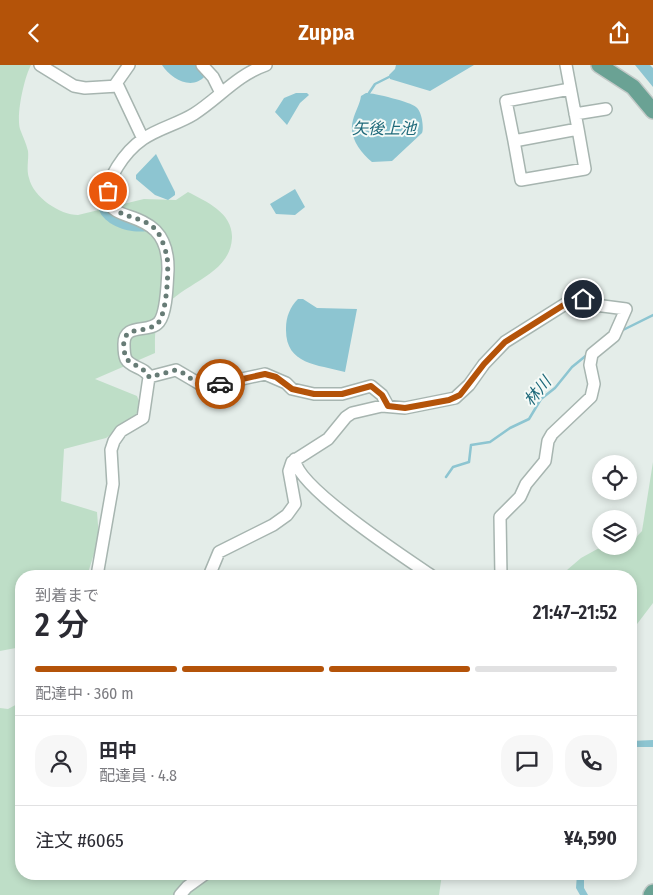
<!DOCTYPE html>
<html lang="ja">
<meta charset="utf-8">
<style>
body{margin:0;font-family:"Fira Sans Condensed","Noto Sans JP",sans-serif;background:#f7f7f7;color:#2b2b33;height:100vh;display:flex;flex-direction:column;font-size:19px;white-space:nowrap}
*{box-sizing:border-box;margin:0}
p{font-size:16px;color:#7c7c81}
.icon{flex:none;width:28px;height:28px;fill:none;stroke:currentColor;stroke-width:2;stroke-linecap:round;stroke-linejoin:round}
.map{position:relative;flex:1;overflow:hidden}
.drawer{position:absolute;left:15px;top:505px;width:622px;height:310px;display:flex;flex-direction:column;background:#fff;border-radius:20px;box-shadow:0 2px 8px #0003}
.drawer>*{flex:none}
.buttons{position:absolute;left:592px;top:390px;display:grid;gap:10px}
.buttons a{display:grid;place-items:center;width:45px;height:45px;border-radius:50%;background:#fff;box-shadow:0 2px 8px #0003;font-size:25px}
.pin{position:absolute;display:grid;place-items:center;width:42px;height:42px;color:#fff;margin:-21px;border:2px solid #fff;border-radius:50%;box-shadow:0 1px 5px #0007}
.courier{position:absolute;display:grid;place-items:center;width:50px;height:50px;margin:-25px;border:4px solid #b45309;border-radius:50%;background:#fff;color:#222;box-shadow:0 1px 6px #0007}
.summary em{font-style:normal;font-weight:600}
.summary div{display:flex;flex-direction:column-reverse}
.summary{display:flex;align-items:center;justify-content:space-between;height:85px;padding:0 20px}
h1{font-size:32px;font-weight:600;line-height:38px}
.bar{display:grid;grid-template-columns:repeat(4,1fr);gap:8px 5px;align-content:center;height:60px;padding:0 20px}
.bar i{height:6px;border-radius:4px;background:#e1e1e2}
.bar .selected{background:#b45309}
.bar p{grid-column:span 4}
.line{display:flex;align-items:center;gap:12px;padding:0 20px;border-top:1px solid #e1e1e2}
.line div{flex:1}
.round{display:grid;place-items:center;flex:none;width:52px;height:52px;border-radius:20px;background:#f7f7f7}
header{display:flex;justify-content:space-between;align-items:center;height:65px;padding:0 20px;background:#b45309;color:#fff;font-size:22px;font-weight:600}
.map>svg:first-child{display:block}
.green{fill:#bedec7}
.water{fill:#8dc5d1}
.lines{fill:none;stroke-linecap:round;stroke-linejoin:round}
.stream{stroke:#8dc5d1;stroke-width:2.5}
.minor-casing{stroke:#a7b5b0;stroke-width:14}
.major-casing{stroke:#c2c9c7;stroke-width:18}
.minor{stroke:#fff;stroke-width:11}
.major{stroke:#6aa294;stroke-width:15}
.done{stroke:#677c76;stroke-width:5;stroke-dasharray:0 9}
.route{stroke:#b45309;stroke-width:6}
.labels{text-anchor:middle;stroke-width:4;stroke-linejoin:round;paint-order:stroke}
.water-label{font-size:16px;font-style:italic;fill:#1e697a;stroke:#f5faf7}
</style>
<header><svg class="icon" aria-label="back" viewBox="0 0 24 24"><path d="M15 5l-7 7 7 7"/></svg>Zuppa<svg class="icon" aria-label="share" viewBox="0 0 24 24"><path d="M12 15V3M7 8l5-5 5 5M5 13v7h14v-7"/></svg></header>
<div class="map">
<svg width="653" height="830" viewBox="0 0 653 830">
<rect width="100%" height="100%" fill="#e4ede9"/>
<!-- green -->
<path class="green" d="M 0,0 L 31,0 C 24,13 16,50 20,64 C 23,72 26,78 28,86 C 29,94 26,104 29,113 C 33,132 60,150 78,150 L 144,134 L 176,135 L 188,127 C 207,137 233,148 232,173 C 230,212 179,218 161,247 C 154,259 155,275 155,288 L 95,314 L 137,331 L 140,339 L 135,353 L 106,373 L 64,384 L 61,436 L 97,447 L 99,473 L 87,511 L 21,511 L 21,582 L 0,586 Z
M 653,397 L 653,538 L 631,567 L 631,511 L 560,511 L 581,493 L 601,482 L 621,488 L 642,466 Z
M 21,637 L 21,809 L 442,809 L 439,830 L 0,830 L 0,643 L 8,644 Z"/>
<!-- water -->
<path class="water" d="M 162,0 L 197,0 L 205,11 C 192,26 171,14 162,0 Z
M 396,0 L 474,0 L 430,26 L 390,14 L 389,10 L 395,4 Z
M 635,0 L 650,0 L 653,3 L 653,22 Z
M 296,28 L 307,28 L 309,30 L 300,38 L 287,60 L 275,47 L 284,33 Z
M 366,28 C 374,28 411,37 416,42 C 422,46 424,63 422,68 L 392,96 L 372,97 C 360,87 348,71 353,55 C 355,47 360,39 361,31 Z
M 156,89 L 175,127 L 175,130 L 168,135 L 155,130 L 136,114 L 136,110 Z
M 295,124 L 305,142 L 295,150 L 276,149 L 270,139 Z
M 102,140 L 108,142 L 147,166 C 131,169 105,161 99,145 Z
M 298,234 L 303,234 L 317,243 L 357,244 L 345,307 C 317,299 285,300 286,263 C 286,252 290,242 298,234 Z
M 653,675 L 653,682 L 631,682 L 631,676 Z
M 577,809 L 584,809 L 584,823 L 588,830 L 580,830 L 576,823 Z"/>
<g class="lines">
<!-- stream -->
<path class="stream" d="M 369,28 L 375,19 L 389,12
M 621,266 L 653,250
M 446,412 L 453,402 L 469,397 L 471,380 L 490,377 L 510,363 L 529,354 L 541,334 L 555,323 L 572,302 L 588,289"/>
<!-- minor casing -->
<g class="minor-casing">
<path id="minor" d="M 40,0 L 74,21 L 85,23 L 118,21 L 143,74
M 202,0 L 213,12 L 221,28
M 566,0 L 578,64 L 514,76 L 506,36 L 570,24
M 115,20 L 129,0
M 575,49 L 606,44
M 514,76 L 521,115 L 585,104 L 578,64
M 149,312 L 176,305 L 205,322 L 265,309 L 286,318 L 292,324 L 314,329 L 342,329 L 371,321 L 382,330 L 388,341
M 295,394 C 295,421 407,494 432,511
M 100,511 L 98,505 L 113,419 L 111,385 L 114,376 L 121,366 L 143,353 L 149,312 C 145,302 131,303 126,294 C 124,290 124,284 124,279 C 124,257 149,269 159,257 C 167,247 167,218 168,205 C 169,143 115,159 109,137 C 102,116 127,85 143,74 C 159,63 178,59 194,49 C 219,33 237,10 266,0
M 209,511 L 219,487 L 273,460 L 287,450 L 295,439 L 289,406 L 292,397 L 328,374 L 346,352 L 352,348 L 382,341 L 405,343 L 455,333 L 469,320 L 484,299 L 505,277 L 578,231 L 595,240 L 626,244 L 614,271 L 592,289 L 590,300 L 594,319 L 591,332 L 552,369 L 548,376 L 545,396 L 526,419 L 520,432 L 500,452 L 501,511
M 180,830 L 187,822 L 205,809"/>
</g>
<!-- major casing -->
<g class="major-casing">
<path id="major" d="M 599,0 L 633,22 L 653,46
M 651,830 L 653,827"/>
</g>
<!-- minor -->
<use href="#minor" class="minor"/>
<!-- major -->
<use href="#major" class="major"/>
</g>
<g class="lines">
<!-- done -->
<path class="done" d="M 108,126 C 108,157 142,147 157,166 C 162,173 165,184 167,191 C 169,204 167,251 157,259 C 141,271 116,256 126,294 L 148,308 L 149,312 L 176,305 C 195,311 195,328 220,319"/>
<!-- route -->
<path class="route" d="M 220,319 L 265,309 L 276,312 L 292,324 L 314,329 L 342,329 L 371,321 L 382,330 L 388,341 L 405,343 L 449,335 L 460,330 L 484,299 L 505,277 L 578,231 L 583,234"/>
</g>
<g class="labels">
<!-- water labels -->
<g class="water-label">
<text x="384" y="69">矢後上池</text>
<text transform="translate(537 326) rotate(-50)" y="6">林川</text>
</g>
</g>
</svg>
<div class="buttons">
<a><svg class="icon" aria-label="locate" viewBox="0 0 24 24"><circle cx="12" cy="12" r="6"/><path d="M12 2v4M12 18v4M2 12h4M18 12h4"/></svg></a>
<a><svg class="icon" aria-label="layers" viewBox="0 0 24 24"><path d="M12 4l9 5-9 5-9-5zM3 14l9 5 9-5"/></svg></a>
</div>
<div class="pin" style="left:108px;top:126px;background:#ea580c"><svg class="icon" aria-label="bag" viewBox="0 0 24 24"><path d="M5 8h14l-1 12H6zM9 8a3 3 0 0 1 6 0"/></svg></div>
<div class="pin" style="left:583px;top:234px;background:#1f2937"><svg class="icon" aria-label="home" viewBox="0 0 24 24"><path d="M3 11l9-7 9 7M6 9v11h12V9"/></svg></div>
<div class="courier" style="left:220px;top:319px"><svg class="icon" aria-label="car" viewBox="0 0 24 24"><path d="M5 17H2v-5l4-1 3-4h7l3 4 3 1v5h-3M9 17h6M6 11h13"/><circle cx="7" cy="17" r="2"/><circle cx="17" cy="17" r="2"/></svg></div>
<section class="drawer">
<div class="summary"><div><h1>2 分</h1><p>到着まで</p></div><em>21:47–21:52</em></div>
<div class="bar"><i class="selected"></i><i class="selected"></i><i class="selected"></i><i></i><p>配達中 · 360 m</p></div>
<div class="line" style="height:90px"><a class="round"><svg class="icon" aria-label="person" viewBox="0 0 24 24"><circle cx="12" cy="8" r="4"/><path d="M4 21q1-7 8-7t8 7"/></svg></a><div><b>田中</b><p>配達員 · 4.8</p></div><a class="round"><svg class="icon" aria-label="chat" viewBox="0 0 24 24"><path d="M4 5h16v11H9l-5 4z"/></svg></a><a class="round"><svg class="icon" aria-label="phone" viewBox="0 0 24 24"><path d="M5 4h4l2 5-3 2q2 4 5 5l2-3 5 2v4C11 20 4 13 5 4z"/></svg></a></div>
<div class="line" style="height:65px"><div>注文 #6065</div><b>¥4,590</b></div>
</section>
</div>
